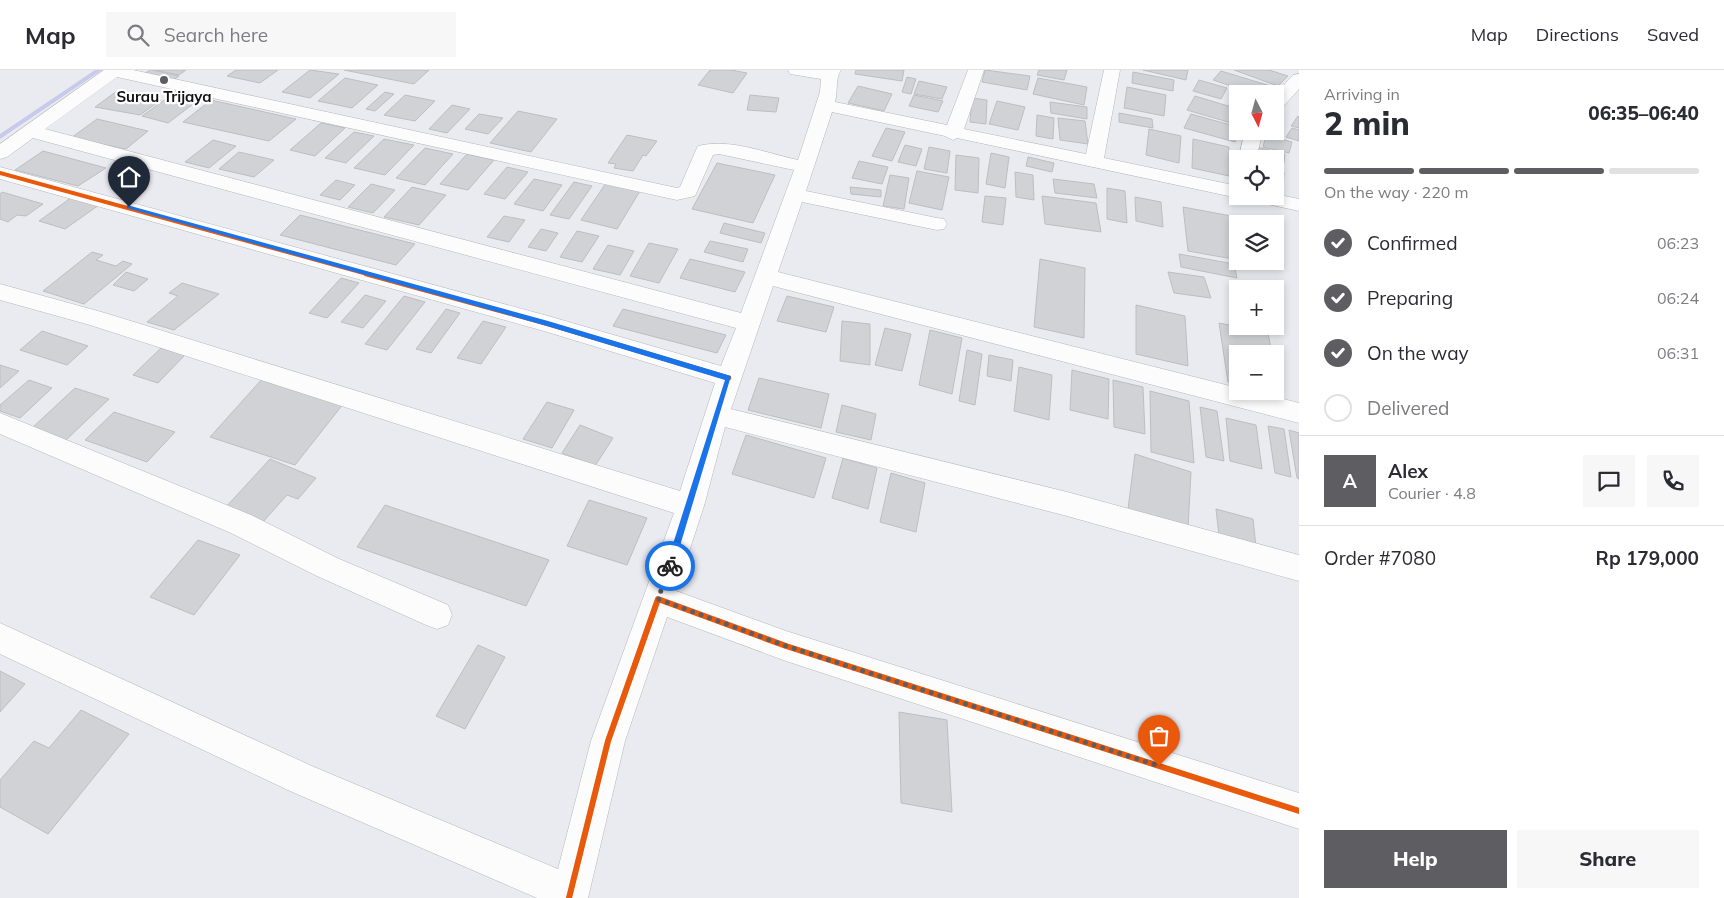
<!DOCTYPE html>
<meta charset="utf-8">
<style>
body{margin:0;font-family:Mulish,sans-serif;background:#f7f7f7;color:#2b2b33;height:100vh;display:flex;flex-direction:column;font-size:19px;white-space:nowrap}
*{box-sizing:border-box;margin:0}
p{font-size:16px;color:#7c7c81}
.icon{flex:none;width:28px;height:28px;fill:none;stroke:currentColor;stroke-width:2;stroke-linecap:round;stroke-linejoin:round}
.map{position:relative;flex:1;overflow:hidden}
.panel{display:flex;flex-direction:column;background:#fff;width:425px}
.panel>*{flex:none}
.needle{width:32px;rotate:174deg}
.controls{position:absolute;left:1229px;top:15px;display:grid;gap:10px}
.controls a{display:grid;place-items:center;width:55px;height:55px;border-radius:0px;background:#fff;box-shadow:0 2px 8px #0003;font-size:25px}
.pin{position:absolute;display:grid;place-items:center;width:42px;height:42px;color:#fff;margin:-51px -21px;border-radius:50% 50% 50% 0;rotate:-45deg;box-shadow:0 0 5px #0007}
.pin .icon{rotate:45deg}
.courier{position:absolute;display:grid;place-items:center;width:50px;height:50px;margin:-25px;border:4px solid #1a73e8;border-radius:50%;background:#fff;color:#222;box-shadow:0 1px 6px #0007}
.overview em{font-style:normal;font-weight:800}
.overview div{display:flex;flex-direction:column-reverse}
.overview{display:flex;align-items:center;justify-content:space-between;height:85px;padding:0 25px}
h1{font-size:32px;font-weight:800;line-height:38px}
.bar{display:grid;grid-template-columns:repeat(4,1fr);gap:8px 5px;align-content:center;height:60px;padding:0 25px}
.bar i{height:6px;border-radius:4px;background:#e1e1e2}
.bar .current{background:#5e5e62}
.bar p{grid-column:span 4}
.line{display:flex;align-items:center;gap:12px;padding:0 25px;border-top:1px solid #e1e1e2}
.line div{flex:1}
.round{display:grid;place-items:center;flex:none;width:52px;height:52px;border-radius:0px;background:#f7f7f7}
ol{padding:0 25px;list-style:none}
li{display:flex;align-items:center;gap:15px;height:55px}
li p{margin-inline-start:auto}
li .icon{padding:5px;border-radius:50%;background:#5e5e62;color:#fff;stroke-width:4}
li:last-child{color:#7c7c81}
li i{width:28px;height:28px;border:2px solid #e1e1e2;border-radius:50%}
.cta{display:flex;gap:10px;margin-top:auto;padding:10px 25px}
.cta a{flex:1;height:58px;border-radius:0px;background:#5e5e62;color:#fff;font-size:20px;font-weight:800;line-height:58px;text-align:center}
.cta a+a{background:#f7f7f7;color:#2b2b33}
header{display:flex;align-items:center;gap:30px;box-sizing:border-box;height:70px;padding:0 25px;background:#fff;border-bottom:1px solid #e1e1e2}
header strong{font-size:24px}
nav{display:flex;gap:28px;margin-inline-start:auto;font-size:18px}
.search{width:350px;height:45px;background:#f7f7f7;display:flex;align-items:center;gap:12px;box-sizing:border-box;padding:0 18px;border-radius:0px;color:#7c7c81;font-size:19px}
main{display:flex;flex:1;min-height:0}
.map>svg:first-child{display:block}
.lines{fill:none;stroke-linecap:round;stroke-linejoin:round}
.stream{fill:#c8caec;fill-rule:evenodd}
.building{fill:#d1d2d6;stroke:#bdbec2}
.street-casing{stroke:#b5b6ba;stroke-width:1}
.street{fill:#fcfcfd;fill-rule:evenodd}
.cycleway-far2-casing{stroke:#fff;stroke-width:5.5}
.cycleway-far1-casing{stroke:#fff;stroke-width:8}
.cycleway-casing{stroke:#fff;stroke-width:9}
.cycleway-far2{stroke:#e8590c;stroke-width:4}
.cycleway-far1{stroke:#e8590c;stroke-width:4.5}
.cycleway{stroke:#e8590c;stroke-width:6}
.route{fill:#1a73e8}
.done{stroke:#5e5e62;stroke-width:5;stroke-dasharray:0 9}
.poi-dot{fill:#5e5e62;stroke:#fff;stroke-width:2}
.labels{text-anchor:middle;stroke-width:4.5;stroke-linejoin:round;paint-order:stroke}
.far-poi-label{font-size:15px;font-weight:bold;fill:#121215;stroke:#fff}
</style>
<header>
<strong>Map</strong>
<div class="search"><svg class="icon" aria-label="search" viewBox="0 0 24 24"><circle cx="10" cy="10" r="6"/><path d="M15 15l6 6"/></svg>Search here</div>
<nav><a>Map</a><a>Directions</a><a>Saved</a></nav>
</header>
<main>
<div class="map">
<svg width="1299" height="828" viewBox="0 0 1299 828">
<rect width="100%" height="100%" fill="#eaebf0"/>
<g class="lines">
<!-- stream -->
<path class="stream" d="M 95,0 L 102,0 L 0,69 L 0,64 Z"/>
</g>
<!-- building -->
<path class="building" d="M 150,0 L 152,0 L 179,6 L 169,13 L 141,6 Z
M 155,0 L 186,0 L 179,5 Z
M 236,0 L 278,0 L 260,13 L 227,6 Z
M 310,0 L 339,4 L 310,28 L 282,22 Z
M 344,0 L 429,0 L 414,14 Z
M 710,0 L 731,0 L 747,3 L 733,23 L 698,15 Z
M 856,0 L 904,0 L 902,11 L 855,4 Z
M 985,0 L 1030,6 L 1027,20 L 982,12 Z
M 1039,0 L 1067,0 L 1064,10 L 1037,5 Z
M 1143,0 L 1188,0 L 1186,10 Z
M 1234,0 L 1269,0 L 1288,6 L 1278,16 Z
M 1221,1 L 1274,17 L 1269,24 L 1255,24 L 1213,10 Z
M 1133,2 L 1174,10 L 1173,21 L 1132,13 Z
M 907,7 L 916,9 L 911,24 L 902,22 Z
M 345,8 L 378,15 L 352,38 L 318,31 Z
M 1038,8 L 1087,17 L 1084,35 L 1033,24 Z
M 1199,10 L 1227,18 L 1221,29 L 1193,21 Z
M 919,11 L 947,17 L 942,29 L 914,24 Z
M 858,16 L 892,24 L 884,41 L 848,33 Z
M 1127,17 L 1166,25 L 1164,46 L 1124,38 Z
M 181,18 L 205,25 L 168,53 L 142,46 Z
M 117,21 L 161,30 L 140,45 L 95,37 Z
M 385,22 L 394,24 L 375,41 L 366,39 Z
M 405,25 L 435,31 L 415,51 L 384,45 Z
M 750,25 L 779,28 L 776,42 L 747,40 Z
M 914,25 L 943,31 L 938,42 L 909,36 Z
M 1195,26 L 1238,39 L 1238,55 L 1187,40 Z
M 972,28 L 987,30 L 986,54 L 970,52 Z
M 211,30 L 296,49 L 269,71 L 183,52 Z
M 997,31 L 1025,37 L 1018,60 L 989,54 Z
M 1050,32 L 1087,37 L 1087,49 L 1051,43 Z
M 452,35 L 470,39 L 447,63 L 429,59 Z
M 518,41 L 557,49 L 531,82 L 490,73 Z
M 1119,43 L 1152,49 L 1153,58 L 1119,52 Z
M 479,44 L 503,48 L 488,64 L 465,59 Z
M 1191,44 L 1238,57 L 1238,61 L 1239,61 L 1235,72 L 1184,58 Z
M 1037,45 L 1054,48 L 1053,69 L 1036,66 Z
M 1298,46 L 1299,47 L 1299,58 L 1291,56 Z
M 1058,48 L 1085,51 L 1088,74 L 1060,70 Z
M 97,49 L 148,61 L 126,79 L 71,68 Z
M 321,53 L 345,58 L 315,86 L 290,80 Z
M 886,58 L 905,62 L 892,91 L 872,86 Z
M 1292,58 L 1299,60 L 1299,71 L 1286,67 Z
M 1149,59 L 1181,66 L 1179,93 L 1146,85 Z
M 354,62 L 374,66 L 346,93 L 325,88 Z
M 627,65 L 657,71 L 646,86 L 643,85 L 633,101 L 614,98 L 616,94 L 608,93 Z
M 1266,65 L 1292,72 L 1289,83 L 1263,77 Z
M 384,69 L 414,75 L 385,105 L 354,98 Z
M 1193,69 L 1229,77 L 1229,106 L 1192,98 Z
M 213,70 L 236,76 L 209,98 L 185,92 Z
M 905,75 L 922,79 L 916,96 L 898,92 Z
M 929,77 L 950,81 L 947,103 L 924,99 Z
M 1257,77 L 1285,84 L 1283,99 L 1275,97 L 1275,89 L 1255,89 Z
M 425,78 L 453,84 L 425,115 L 396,108 Z
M 43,81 L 106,98 L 78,116 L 15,100 Z
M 239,82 L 274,90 L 254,107 L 219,99 Z
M 991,83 L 1009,87 L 1005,118 L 986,114 Z
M 467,84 L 494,90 L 468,120 L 440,114 Z
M 956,85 L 979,88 L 978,123 L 955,120 Z
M 1028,87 L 1054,93 L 1052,102 L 1026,96 Z
M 859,91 L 888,97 L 882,114 L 852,108 Z
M 717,93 L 775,105 L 753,153 L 692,139 Z
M 507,97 L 528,102 L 505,129 L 484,124 Z
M 1275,100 L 1284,102 L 1283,119 L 1275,117 Z
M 917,101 L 949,107 L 942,140 L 909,133 Z
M 1015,102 L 1033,105 L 1034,130 L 1016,127 Z
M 890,105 L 909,108 L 904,139 L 883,136 Z
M 534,109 L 562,115 L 543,141 L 514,134 Z
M 1053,109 L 1094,114 L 1097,128 L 1055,123 Z
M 336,110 L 355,115 L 340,130 L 320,125 Z
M 574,112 L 592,116 L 569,149 L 550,145 Z
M 606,113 L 640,121 L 617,159 L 581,150 Z
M 371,114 L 395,120 L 373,143 L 348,137 Z
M 412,117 L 446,125 L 419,155 L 384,147 Z
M 850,117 L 881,120 L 881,127 L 851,124 Z
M 1107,118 L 1125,121 L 1127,153 L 1107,149 Z
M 2,122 L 43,134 L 26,146 L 17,145 L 8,152 L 0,149 L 0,124 Z
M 985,126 L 1006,128 L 1003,155 L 982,152 Z
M 1042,126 L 1096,133 L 1101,162 L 1045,154 Z
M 72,127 L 99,135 L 65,159 L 39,151 Z
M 1135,127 L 1161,132 L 1163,157 L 1136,151 Z
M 1183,137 L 1237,147 L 1238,190 L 1188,181 Z
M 300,145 L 415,174 L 396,195 L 280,165 Z
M 504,146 L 525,150 L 509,172 L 487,167 Z
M 1249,148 L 1276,153 L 1282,192 L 1275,190 L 1275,154 L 1249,154 Z
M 724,153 L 765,163 L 761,173 L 720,163 Z
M 541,159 L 558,163 L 546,181 L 528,177 Z
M 577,161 L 599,166 L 582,192 L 560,187 Z
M 710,171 L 748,179 L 743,192 L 704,182 Z
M 649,173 L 678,179 L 659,213 L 630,206 Z
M 608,175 L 634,181 L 620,205 L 593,199 Z
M 92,182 L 103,185 L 96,190 L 116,196 L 123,191 L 132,194 L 84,234 L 43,221 Z
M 1179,184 L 1234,194 L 1237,208 L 1181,197 Z
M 690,189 L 745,202 L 735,222 L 680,208 Z
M 1040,189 L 1085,198 L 1084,268 L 1034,257 Z
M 126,202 L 148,209 L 134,221 L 113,215 Z
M 1168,202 L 1204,207 L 1211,228 L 1174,223 Z
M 341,208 L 359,213 L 327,248 L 309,243 Z
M 182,213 L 219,224 L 174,260 L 147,252 L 178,226 L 169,223 Z
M 365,225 L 386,231 L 363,258 L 341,252 Z
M 404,226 L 425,232 L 387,280 L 365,274 Z
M 787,226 L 834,237 L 826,262 L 777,251 Z
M 1136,235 L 1185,246 L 1188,296 L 1136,284 Z
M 446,239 L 460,243 L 431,283 L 416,279 Z
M 623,239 L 726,265 L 717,283 L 613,256 Z
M 483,251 L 506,257 L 481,294 L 457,288 Z
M 842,251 L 870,254 L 870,295 L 840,291 Z
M 1219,253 L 1268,263 L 1272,284 L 1238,284 L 1238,314 L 1228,312 Z
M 885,258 L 911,264 L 902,301 L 875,295 Z
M 930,260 L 962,268 L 952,324 L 919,315 Z
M 42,261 L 88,276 L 67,295 L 20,280 Z
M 161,278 L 185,285 L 158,313 L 133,305 Z
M 967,280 L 982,284 L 975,335 L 959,331 Z
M 989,285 L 1013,290 L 1011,311 L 987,306 Z
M 0,295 L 19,301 L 0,318 Z
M 1275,296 L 1281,323 L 1271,321 L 1275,321 Z
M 1019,297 L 1052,305 L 1049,350 L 1014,341 Z
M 1072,300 L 1109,309 L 1108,349 L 1070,340 Z
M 263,308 L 344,333 L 295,395 L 210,367 Z
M 759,308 L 829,324 L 821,358 L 748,340 Z
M 29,310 L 52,318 L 20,348 L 0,341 L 0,335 Z
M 1113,310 L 1143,317 L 1145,364 L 1114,357 Z
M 75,318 L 109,329 L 66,370 L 32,358 Z
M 1150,321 L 1189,331 L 1194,393 L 1151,382 Z
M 547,332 L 574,340 L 552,378 L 523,369 Z
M 842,335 L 876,344 L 871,370 L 836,362 Z
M 1200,337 L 1217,341 L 1224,391 L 1206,387 Z
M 114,342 L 175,362 L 147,392 L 85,370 Z
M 1226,348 L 1256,355 L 1262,399 L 1230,391 Z
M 580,355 L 613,368 L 595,396 L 562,383 Z
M 1268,356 L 1284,359 L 1291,407 L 1275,403 Z
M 1289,360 L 1299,363 L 1299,409 L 1297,408 Z
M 746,365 L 826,388 L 814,428 L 732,404 Z
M 1135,384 L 1191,402 L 1188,459 L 1128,439 Z
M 843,388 L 877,398 L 868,439 L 832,428 Z
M 270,389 L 316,408 L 298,429 L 287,425 L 262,453 L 225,438 Z
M 891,403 L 925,413 L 916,462 L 880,452 Z
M 589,430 L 647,448 L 627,495 L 567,476 Z
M 385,435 L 549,490 L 526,536 L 357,477 Z
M 1216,439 L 1253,449 L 1256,477 L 1219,466 Z
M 198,470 L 240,485 L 194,545 L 150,527 Z
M 478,575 L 505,587 L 465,659 L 436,646 Z
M 0,601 L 25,614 L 0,642 Z
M 81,640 L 129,664 L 48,764 L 0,737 L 0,710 L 34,671 L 49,678 Z
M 899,642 L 947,650 L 952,742 L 901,733 Z"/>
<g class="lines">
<!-- street casing -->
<g class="street-casing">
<path id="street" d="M 104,0 L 133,0 L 677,118 L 680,117 L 696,80 L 698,76 C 730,68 766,83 798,90 L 820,22 L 821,9 L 790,4 L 788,0 L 841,0 C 835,9 838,21 835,32 L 947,55 L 968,0 L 984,0 L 964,59 L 1086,84 L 1104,0 L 1120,0 L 1104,88 L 1238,116 L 1238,126 L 1245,126 L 1238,128 L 957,68 L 953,70 L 945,66 L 832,42 L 806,121 L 937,148 L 944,149 L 947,154 L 944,159 L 937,160 L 802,132 L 778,202 L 1238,318 L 1238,321 L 1252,321 L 1299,333 L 1299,353 L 773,216 L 731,339 L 1067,422 L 1299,485 L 1299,511 L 1067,446 L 725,357 L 704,436 L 676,521 L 786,561 L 1299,723 L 1299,759 L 786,591 L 667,547 L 625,671 L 588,828 L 537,828 L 290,721 L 0,584 L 0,553 L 314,697 L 558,799 L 591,671 L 674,443 L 90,255 L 0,230 L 0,214 L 105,243 L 680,421 L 715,313 L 544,261 L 0,109 L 0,97 L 548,246 L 721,296 L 736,258 L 33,68 L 7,87 L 0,89 L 0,74 ZM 117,7 L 677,130 L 695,126 L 713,85 L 719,84 L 794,100 L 741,243 L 45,59 Z
M 1299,4 L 1299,19 L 1281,39 L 1275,40 L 1275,25 L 1293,5 Z
M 1245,61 L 1263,61 L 1256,89 L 1238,91 Z
M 1275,124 L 1299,129 L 1299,141 L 1249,130 L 1246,126 L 1275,126 Z
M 0,343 L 251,445 L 337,488 L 448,535 L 452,545 L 448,555 L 437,559 L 426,555 L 317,506 L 231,463 L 0,364 Z"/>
</g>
<!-- street -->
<use href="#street" class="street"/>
<!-- cycleway-far2 casing -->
<g class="cycleway-far2-casing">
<path id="cycleway-far2" d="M 0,103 L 371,205"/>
</g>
<!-- cycleway-far1 casing -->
<g class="cycleway-far1-casing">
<path id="cycleway-far1" d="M 366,204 L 548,254 L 729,308"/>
</g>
<!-- cycleway casing -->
<g class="cycleway-casing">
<path id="cycleway" d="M 569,828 L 608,671 L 658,529 L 786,576 L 1299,741"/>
</g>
<!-- cycleway-far2 -->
<use href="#cycleway-far2" class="cycleway-far2"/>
<!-- cycleway-far1 -->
<use href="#cycleway-far1" class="cycleway-far1"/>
<!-- cycleway -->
<use href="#cycleway" class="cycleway"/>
</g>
<!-- route -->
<path class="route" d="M 127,135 L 548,251 L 731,306 L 673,499 L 667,499 L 666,496 L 725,310 L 547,256 L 127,138 Z"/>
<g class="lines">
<!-- done -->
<path class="done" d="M 670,496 L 658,529 L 786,576 L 1159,696"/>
</g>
<!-- markers -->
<circle class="poi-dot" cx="164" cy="10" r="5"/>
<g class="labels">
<!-- far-poi labels -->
<g class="far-poi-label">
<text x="164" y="32">Surau Trijaya</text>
</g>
</g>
</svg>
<div class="controls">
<a><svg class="needle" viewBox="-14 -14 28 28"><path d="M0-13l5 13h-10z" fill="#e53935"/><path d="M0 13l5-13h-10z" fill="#7c7c81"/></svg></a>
<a><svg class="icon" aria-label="locate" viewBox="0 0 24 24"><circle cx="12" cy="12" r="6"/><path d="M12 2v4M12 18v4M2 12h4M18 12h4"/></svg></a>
<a><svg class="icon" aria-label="layers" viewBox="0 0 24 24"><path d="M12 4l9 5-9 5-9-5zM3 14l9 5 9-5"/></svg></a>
<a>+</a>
<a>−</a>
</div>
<div class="pin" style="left:1159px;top:696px;background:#ea580c"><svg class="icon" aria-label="bag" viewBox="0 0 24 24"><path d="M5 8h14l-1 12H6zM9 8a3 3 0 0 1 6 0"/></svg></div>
<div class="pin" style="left:129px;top:137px;background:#1f2937"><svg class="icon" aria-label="home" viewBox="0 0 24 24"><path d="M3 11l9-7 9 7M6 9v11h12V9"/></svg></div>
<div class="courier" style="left:670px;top:496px"><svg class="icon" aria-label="bike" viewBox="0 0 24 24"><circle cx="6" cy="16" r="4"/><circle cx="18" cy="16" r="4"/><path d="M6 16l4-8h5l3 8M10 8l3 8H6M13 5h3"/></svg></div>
</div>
<section class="panel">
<div class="overview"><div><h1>2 min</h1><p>Arriving in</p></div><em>06:35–06:40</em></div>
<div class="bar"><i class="current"></i><i class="current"></i><i class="current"></i><i></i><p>On the way · 220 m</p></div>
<ol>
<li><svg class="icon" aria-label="check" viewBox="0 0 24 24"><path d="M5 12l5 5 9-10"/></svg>Confirmed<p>06:23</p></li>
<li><svg class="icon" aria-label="check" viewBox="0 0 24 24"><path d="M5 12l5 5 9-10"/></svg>Preparing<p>06:24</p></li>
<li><svg class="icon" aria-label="check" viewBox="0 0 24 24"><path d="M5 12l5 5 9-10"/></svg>On the way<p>06:31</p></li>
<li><i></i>Delivered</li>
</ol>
<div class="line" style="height:90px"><b class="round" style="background:#5e5e62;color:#fff">A</b><div><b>Alex</b><p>Courier · 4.8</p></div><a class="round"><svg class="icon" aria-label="chat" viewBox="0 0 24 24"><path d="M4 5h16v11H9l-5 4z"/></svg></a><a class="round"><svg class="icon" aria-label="phone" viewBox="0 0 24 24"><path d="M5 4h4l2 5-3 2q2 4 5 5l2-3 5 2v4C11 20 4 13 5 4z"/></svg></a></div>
<div class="line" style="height:65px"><div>Order #7080</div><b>Rp 179,000</b></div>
<div class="cta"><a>Help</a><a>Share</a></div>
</section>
</main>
